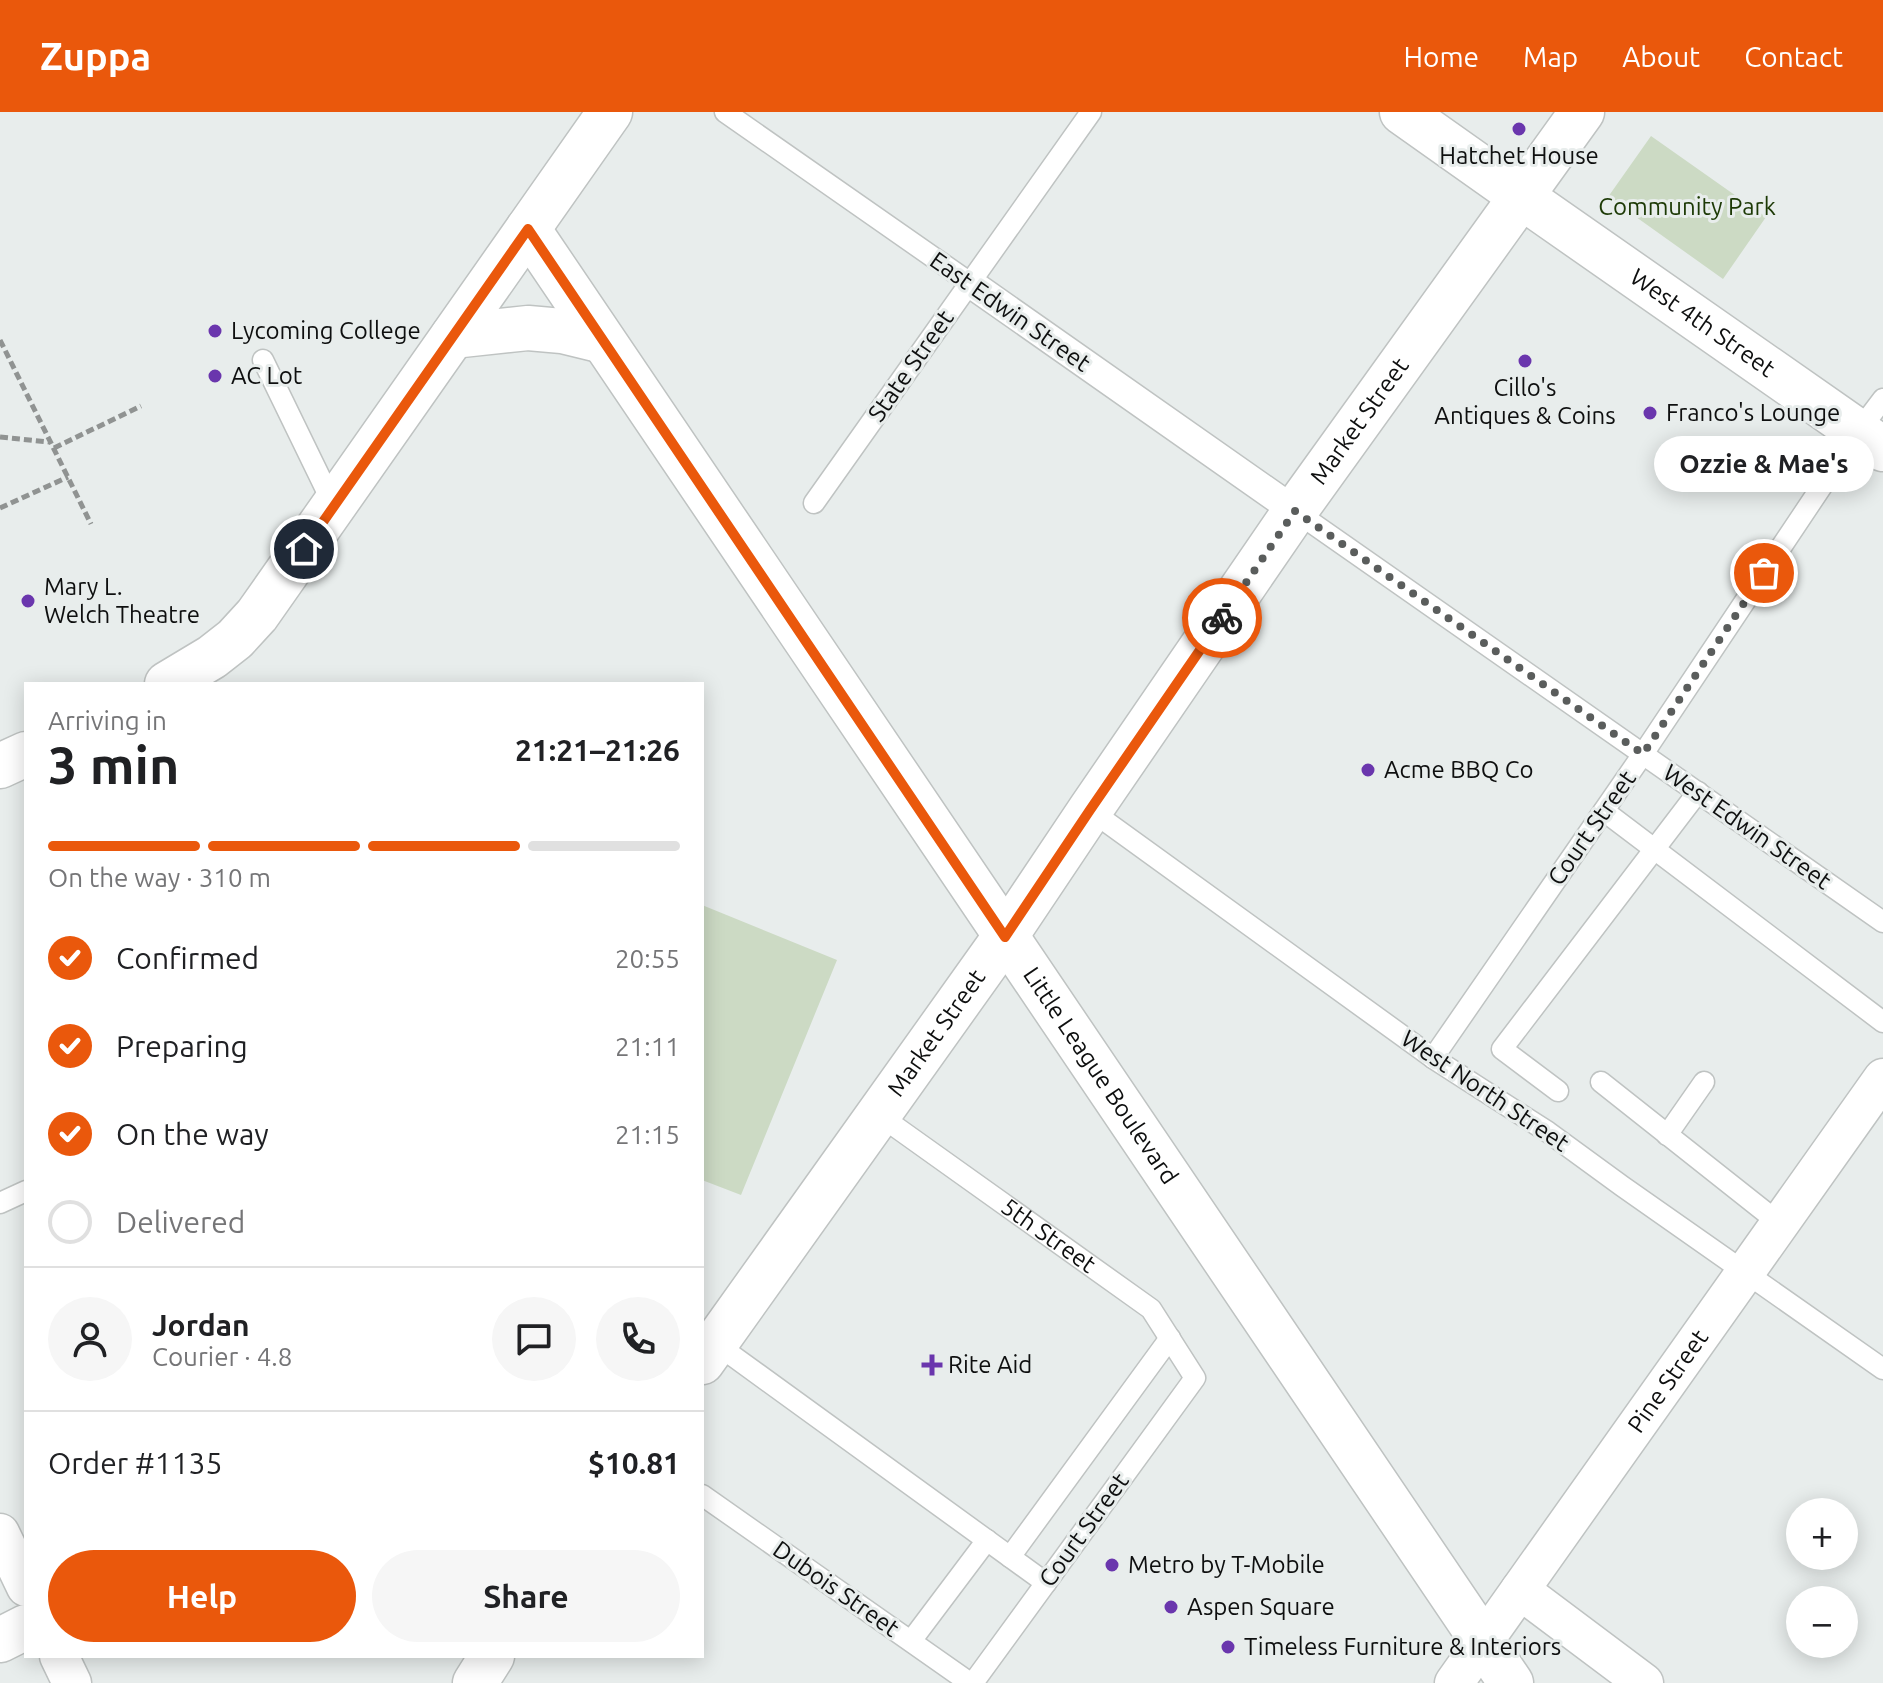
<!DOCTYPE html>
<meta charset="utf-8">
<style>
body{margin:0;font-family:Ubuntu,sans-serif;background:#f6f6f6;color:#202124;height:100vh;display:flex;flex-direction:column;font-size:30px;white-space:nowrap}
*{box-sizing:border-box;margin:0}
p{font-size:26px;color:#757577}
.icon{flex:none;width:44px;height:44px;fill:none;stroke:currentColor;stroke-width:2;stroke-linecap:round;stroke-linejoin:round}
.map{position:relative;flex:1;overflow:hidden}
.details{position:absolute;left:24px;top:570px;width:680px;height:976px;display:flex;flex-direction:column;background:#fff;border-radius:0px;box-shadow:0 4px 20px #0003}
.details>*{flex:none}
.tools{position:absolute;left:1786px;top:1386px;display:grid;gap:16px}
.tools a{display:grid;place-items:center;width:72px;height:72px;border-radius:50%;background:#fff;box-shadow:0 4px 20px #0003;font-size:40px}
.pin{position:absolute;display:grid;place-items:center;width:68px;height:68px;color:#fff;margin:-34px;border:4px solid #fff;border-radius:50%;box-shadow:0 2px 8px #0007}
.courier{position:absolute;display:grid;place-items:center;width:80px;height:80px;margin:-40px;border:6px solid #ea580c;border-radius:50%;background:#fff;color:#222;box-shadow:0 2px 10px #0007}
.bubble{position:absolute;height:56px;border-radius:28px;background:#fff;box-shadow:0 4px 20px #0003;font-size:26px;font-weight:700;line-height:56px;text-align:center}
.headline em{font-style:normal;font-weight:700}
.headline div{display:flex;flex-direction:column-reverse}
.headline{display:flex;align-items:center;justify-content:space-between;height:136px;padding:0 24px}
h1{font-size:52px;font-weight:700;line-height:60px}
.bar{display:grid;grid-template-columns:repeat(4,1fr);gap:12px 8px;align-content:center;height:96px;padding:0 24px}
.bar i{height:10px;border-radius:6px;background:#e0e0e0}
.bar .active{background:#ea580c}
.bar p{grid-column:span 4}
.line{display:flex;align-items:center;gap:20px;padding:0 24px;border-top:2px solid #e0e0e0}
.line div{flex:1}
.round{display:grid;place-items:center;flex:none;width:84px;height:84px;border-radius:42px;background:#f6f6f6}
ol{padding:0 24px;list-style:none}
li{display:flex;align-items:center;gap:24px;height:88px}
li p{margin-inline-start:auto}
li .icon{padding:8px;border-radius:50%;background:#ea580c;color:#fff;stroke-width:4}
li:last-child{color:#757577}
li i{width:44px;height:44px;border:4px solid #e0e0e0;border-radius:50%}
.cta{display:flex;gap:16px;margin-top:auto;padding:16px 24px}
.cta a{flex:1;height:92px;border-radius:48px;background:#ea580c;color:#fff;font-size:32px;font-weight:700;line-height:92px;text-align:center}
.cta a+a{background:#f6f6f6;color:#202124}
header{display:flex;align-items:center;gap:48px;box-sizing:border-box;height:112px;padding:0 40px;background:#ea580c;color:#fff}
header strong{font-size:38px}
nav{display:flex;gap:44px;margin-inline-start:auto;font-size:28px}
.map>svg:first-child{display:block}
.green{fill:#ccdac4}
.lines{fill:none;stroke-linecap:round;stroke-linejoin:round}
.service-casing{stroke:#bfc3c2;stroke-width:23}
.pedestrian-casing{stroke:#bfc3c2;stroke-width:31}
.minor-casing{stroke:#bfc3c2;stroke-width:41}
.tertiary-casing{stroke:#bfc3c2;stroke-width:47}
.secondary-casing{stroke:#bfc3c2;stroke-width:47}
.primary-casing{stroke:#bfc3c2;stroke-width:47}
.path{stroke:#909392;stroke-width:5;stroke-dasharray:8 4;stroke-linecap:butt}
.service{stroke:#fff;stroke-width:20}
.pedestrian{stroke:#fff;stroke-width:28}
.minor{stroke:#fff;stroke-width:38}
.tertiary{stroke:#fff;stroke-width:44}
.secondary{stroke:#fff;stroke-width:44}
.primary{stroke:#fff;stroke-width:44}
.done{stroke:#5a5d5c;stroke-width:8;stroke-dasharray:0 14.4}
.route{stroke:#ea580c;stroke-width:10}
.poi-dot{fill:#6a36ad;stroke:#e8edec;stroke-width:3}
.labels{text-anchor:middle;stroke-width:6;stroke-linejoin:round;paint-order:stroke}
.poi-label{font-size:24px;fill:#0e0f0f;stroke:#e8edec;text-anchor:start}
.park-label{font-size:24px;fill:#1c3905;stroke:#e8edec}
.street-label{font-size:24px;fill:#0e0f0f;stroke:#e8edec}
</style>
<header>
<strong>Zuppa</strong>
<nav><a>Home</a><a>Map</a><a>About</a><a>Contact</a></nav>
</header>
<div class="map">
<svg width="1883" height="1571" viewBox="0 0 1883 1571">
<rect width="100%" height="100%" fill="#e8edec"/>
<!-- green -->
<path class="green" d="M 1651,24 L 1766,105 L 1723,167 L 1608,85 Z
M 702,793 L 837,848 L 741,1083 L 702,1068 Z"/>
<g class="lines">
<!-- service casing -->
<g class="service-casing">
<g id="service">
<path d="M 725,0 L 970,171"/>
<path d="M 263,248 L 334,394"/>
<path d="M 814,391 L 1091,0"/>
<path d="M 1295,399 L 1883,810"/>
<path d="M 1090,698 L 1433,946 L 1548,1020 L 1622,1074 L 1883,1257"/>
<path d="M 1604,699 L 1883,910"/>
<path d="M 1433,946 L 1643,642 L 1858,320 L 1883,287"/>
<path d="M 1601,970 L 1779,1111"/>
<path d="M 1558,979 L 1502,937 L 1698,680"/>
<path id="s1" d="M 879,1003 L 1151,1197 L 1195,1266 L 973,1571"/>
<path d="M 1667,1023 L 1704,970"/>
<path d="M 0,1091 L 26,1079"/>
<path d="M 715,1231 L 1046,1471"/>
<path d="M 702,1383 L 970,1571"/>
<path d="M 1010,1445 L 1170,1226"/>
<path d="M 911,1529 L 987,1428"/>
</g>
</g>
<!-- pedestrian casing -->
<g class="pedestrian-casing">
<path id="pedestrian" d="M 970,171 L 1295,399"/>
</g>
<!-- minor casing -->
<g class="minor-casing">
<g id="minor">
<path d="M 0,1421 L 26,1475"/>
<path d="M 1520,1478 L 1644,1571"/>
<path d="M 59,1544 L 72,1571"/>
<path id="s2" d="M 1454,1571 L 1883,966"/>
</g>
</g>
<!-- tertiary casing -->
<g class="tertiary-casing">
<g id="tertiary">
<path id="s3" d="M 528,117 L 1511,1571"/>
<path d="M 453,224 L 528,216 L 562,219 L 603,229"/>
<path d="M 167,572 L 212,545 L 235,527 L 257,503 L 610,0"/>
<path d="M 0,654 L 26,642"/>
<path d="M 0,1528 L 26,1515"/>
</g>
</g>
<!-- secondary casing -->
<g class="secondary-casing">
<path id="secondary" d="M 1402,0 L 1522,85"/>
</g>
<!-- primary casing -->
<g class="primary-casing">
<g id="primary">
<path id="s4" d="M 1522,85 L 1883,337"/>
<path id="s5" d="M 702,1250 L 1005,825 L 1090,698 L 1295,399 L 1582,0"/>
<path d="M 475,1571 L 492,1544"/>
</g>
</g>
<!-- path -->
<path class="path" d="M 0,228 L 91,412
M 0,325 L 49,330
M 54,336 L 141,294
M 0,396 L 68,365"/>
<!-- service -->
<use href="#service" class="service"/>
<!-- pedestrian -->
<use href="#pedestrian" class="pedestrian"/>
<!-- minor -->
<use href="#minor" class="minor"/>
<!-- tertiary -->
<use href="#tertiary" class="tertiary"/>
<!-- secondary -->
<use href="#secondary" class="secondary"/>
<!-- primary -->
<use href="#primary" class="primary"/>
</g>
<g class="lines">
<!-- done -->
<path class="done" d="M 1222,506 L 1295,399 L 1643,642 L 1764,461"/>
<!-- route -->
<path class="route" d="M 304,437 L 528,117 L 1005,825 L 1090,698 L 1222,506"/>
</g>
<!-- markers -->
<g class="poi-dot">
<circle cx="1519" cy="17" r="8"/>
<circle cx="215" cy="219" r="8"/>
<circle cx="1525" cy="249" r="8"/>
<circle cx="215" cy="264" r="8"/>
<circle cx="1650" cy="301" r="8"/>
<circle cx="28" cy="489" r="8"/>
<circle cx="1368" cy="658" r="8"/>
<path d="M928 1241h8v8h8v8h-8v8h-8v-8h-8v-8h8z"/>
<circle cx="1112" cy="1453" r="8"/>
<circle cx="1171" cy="1495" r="8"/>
<circle cx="1228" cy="1535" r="8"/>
</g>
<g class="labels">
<!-- poi labels -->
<g class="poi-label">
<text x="1519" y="52" text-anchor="middle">Hatchet House</text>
<text x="231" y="227">Lycoming College</text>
<text x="231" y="272">AC Lot</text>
<text x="1525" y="284" text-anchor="middle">Cillo's<tspan x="1525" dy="28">Antiques &amp; Coins</tspan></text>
<text x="1666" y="309">Franco's Lounge</text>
<text x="44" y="483">Mary L.<tspan x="44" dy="28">Welch Theatre</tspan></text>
<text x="1384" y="666">Acme BBQ Co</text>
<text x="948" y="1261">Rite Aid</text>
<text x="1128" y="1461">Metro by T-Mobile</text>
<text x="1187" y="1503">Aspen Square</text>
<text x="1244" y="1543">Timeless Furniture &amp; Interiors</text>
</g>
<!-- park labels -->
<g class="park-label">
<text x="1687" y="103">Community Park</text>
</g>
<!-- street labels -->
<g class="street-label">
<text transform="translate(1010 200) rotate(35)" y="8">East Edwin Street</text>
<text dy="8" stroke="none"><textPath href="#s4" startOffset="220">West 4th Street</textPath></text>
<text transform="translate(911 254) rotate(-55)" y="8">State Street</text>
<text dy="8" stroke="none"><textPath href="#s5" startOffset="1148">Market Street</textPath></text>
<text transform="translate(1747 715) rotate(35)" y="8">West Edwin Street</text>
<text transform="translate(1592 716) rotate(-55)" y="8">Court Street</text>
<text dy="8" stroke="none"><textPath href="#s5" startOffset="404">Market Street</textPath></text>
<text dy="8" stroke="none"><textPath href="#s3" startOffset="1022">Little League Boulevard</textPath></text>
<text transform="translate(1485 979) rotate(34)" y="8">West North Street</text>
<text dy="8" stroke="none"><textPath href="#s1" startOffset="208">5th Street</textPath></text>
<text dy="8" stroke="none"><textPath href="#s2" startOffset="370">Pine Street</textPath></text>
<text transform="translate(1084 1418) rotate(-54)" y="8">Court Street</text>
<text transform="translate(836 1477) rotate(35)" y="8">Dubois Street</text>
</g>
</g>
</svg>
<div class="tools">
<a>+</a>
<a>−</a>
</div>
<div class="pin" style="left:1764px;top:461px;background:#ea580c"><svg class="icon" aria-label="bag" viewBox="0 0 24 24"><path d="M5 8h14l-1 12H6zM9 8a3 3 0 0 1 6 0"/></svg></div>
<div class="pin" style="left:304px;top:437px;background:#1f2937"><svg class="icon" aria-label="home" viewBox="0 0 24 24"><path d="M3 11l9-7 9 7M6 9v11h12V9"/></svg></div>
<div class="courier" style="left:1222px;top:506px"><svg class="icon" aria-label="bike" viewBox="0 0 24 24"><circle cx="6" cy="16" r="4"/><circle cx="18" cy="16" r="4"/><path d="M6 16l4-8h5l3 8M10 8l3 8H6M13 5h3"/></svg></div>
<div class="bubble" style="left:1654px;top:324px;width:220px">Ozzie &amp; Mae's</div>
<section class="details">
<div class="headline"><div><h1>3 min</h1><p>Arriving in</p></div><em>21:21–21:26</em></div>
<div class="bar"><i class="active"></i><i class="active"></i><i class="active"></i><i></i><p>On the way · 310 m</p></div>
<ol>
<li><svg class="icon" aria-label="check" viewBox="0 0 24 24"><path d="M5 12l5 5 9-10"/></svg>Confirmed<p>20:55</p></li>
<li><svg class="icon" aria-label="check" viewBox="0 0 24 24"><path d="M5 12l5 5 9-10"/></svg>Preparing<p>21:11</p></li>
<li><svg class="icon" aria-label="check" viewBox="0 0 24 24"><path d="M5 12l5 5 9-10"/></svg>On the way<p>21:15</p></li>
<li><i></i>Delivered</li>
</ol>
<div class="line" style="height:144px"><a class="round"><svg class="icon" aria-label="person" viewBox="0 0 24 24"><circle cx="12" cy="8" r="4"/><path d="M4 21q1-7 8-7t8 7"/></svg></a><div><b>Jordan</b><p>Courier · 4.8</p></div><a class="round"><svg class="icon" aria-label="chat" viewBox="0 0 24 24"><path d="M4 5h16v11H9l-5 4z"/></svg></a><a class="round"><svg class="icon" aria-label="phone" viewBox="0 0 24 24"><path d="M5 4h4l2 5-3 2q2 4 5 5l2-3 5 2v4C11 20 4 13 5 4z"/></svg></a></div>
<div class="line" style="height:104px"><div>Order #1135</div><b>$10.81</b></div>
<div class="cta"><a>Help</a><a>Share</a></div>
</section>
</div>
